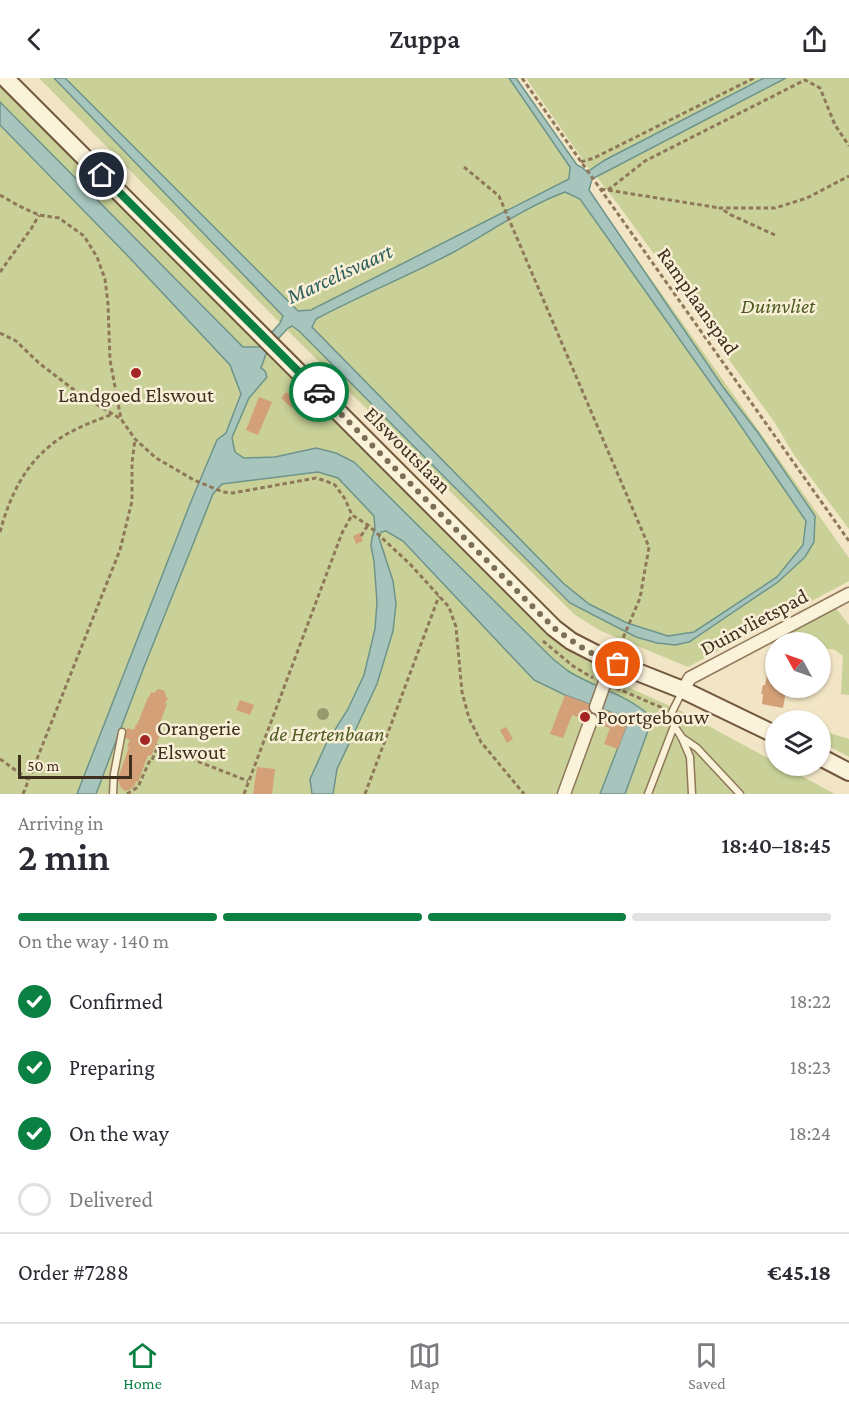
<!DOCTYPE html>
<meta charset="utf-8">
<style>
body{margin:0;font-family:"Crimson Pro",serif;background:#f7f7f7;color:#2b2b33;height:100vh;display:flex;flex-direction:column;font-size:22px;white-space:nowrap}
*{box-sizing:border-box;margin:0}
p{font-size:20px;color:#7c7c81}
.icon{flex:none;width:33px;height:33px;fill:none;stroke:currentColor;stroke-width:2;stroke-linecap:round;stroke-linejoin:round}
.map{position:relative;height:716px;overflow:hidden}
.panel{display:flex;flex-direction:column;background:#fff;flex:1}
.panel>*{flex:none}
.needle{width:39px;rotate:310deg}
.tools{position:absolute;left:765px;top:554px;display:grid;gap:12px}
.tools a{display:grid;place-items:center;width:66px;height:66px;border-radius:50%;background:#fff;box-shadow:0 2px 4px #0004;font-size:30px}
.scale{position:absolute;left:18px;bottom:15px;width:114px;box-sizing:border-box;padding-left:6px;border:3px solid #3e2e1e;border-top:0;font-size:16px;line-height:21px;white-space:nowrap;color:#3e2e1e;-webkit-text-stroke:4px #f8efd6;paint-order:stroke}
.pin{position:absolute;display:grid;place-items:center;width:51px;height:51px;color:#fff;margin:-26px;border:3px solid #fff;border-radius:50%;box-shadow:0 2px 6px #0007}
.courier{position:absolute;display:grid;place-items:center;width:60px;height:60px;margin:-30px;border:4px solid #0b8043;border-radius:50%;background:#fff;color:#222;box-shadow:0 2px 8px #0007}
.head em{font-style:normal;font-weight:600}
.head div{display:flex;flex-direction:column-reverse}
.head{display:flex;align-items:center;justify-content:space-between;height:102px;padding:0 18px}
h1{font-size:39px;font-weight:600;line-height:45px}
.bar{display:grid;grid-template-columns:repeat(4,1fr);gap:9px 6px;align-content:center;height:72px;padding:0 18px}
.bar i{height:8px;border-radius:4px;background:#e1e1e2}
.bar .on{background:#0b8043}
.bar p{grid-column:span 4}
.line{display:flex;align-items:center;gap:15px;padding:0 18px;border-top:2px solid #e1e1e2}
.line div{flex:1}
ol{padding:0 18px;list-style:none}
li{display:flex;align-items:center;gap:18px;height:66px}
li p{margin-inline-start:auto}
li .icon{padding:6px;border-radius:50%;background:#0b8043;color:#fff;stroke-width:4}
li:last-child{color:#7c7c81}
li i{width:33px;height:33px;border:3px solid #e1e1e2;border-radius:50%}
header{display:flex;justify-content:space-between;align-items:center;height:78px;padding:0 18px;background:#fff;font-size:27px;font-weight:600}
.dock{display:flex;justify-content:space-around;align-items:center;height:84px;border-top:2px solid #e1e1e2;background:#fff;font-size:16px;color:#7c7c81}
.dock a{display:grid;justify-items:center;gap:3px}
.dock .on{color:#0b8043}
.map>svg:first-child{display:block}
.green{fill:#c9d198}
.water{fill:#a7c5bd;stroke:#6d948b;stroke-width:1.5;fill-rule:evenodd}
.building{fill:#d3a078}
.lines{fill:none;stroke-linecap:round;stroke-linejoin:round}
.lane-casing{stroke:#8f7759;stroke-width:9}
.street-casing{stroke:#8f7759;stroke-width:15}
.secondary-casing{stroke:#71583c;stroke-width:20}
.path{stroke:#8f7759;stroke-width:3;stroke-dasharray:4.5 3;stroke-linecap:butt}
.lane{stroke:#fbf2da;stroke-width:6}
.street{stroke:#fbf2da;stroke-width:12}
.secondary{stroke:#fbf2da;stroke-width:16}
.tree{fill:#979a6c}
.done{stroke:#7d6e58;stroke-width:6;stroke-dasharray:0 10.8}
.route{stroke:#0b8043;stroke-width:8}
.poi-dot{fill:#a32624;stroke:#f8efd6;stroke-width:2}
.labels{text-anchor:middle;stroke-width:5;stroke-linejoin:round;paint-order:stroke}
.street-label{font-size:21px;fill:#3e2e1e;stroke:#f8efd6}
.park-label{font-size:21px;font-style:italic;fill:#4d5c23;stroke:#f8efd6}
.poi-label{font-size:21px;fill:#3e2e1e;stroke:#f8efd6;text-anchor:start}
.water-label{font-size:22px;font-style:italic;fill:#2d5f5c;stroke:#f8efd6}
</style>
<header><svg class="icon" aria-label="back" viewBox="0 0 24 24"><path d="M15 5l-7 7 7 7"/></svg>Zuppa<svg class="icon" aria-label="share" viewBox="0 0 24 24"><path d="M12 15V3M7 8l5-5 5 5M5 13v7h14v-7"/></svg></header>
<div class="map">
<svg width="849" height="716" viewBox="0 0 849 716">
<rect width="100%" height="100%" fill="#f2e5c5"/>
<!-- green -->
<path class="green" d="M 39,0 L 509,0 L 849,480 L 849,503 L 688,589 L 601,553 L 575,537 L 288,253 Z
M 526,0 L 770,0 L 605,82 L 590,92 Z
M 777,0 L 849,0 L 849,451 L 794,377 L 775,345 L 714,261 L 677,199 L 660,179 L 657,180 L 617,125 L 596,98 L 685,52 Z
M 0,5 L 346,355 L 563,570 L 601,590 L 599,596 L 681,633 L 775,684 L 776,687 L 781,687 L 835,716 L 0,716 Z
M 836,530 L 849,547 L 849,617 L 841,616 L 843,578 C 836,572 830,568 821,573 L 820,564 L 776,564 L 775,570 L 772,565 Z
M 820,652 L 849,661 L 849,679 L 821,664 Z"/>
<!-- water -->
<path class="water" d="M 54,0 L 65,0 L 298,233 L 311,232 L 569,101 L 570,89 L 509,0 L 516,0 L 577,87 L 583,90 L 587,94 L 605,82 L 764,0 L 786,0 L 592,101 L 589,112 L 723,309 L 759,356 L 815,438 L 814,464 L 805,479 L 778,504 L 689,564 L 675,567 L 657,565 L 636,559 L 570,525 L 299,253 L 292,248 L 288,250 L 267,273 L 261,290 L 265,293 L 267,299 L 249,320 L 233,357 L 232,360 L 235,374 L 244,380 L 275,379 L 316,370 L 336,375 L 354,384 L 553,581 C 558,585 563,589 568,593 C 595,610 627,616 651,639 L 650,647 L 625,716 L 600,716 L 629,641 L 565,617 L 534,602 L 403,463 L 386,453 L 381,454 L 379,460 L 393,503 L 396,526 L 393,553 L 377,606 L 337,691 L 333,716 L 312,716 L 310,701 L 326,666 L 348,631 L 364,597 L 375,551 L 377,524 L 374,483 L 371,468 L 372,460 L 375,451 L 374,438 L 338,400 L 318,394 L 222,406 L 213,416 L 144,589 L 96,716 L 77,716 L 190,426 L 217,362 L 226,355 L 241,316 L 230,287 L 127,177 L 0,47 L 0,24 L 243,269 L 259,269 L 280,245 L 283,238 ZM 565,114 L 580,121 L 734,338 L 806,443 L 803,467 L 777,499 L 694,554 L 668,558 L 627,545 L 589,526 L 563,505 L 312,249 L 316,241 C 361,217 408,198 452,175 C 490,154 525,129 565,114 Z"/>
<!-- building -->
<path class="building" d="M 286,314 L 300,326 L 296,331 L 293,329 L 292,330 L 281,320 Z
M 259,319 L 272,324 L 258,357 L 246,352 Z
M 360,455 L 363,463 L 356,466 L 353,458 Z
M 820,589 L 825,589 L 824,595 L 829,596 L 827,602 L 823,601 L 822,606 L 820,606 Z
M 767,597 L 776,598 L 776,609 L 799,609 L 798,614 L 786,613 L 783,630 L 762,626 L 763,616 L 761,616 L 763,607 L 765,607 Z
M 158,611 L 163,612 L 165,614 L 166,619 L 168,620 L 165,626 L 167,626 L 157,653 L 161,655 L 151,678 L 148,677 L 138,704 L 136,703 L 134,709 L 133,709 L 129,712 L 125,713 L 120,708 L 119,704 L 117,703 L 129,669 L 127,668 L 130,662 L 123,659 L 127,650 L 134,652 L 136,646 L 137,647 L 148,619 L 149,619 L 151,614 L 154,615 Z
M 565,617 L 629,641 L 618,671 L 604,666 L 610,650 L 572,637 L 563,660 L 550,656 Z
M 240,622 L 254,627 L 250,637 L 236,632 Z
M 506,649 L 513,661 L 507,665 L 500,652 Z
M 257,689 L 275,691 L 272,716 L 253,716 Z"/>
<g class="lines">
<!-- lane casing -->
<g class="lane-casing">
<path id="lane" d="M 683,612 L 672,634 L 674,648 L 681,658 L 690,679 L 692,716
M 681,659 L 697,670 L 740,716
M 113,716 L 114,696 L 122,654
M 648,716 L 674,648"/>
</g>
<!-- street casing -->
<g class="street-casing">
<path id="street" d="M 683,612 L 690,600 L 849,516
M 596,629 L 612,584
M 564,716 L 591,642"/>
</g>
<!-- secondary casing -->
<g class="secondary-casing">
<path id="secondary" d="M 5,0 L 554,550 L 571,563 L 612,584 L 683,612 L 776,657
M 820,679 L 849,694"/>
</g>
<!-- path -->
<path class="path" d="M 522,0 L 849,463
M 581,84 L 594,80 L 754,0
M 464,89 L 499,118 L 649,469 L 640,520 L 618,572
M 601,111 L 720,130
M 608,112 L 645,83 L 805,2 L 820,10 L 835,47 L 849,68
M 0,117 L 19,128 L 39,137 L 59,140 L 84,158 L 97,179 L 105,201 L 108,226 L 110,282 L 121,341
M 775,157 L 731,137 L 720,130 L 775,130 L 807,120 L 849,98
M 0,194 L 31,151 L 39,137
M 0,255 L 16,263 L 39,285 L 78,315 L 121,341 L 135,361 L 156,380 L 194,402 L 223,414 L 233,415 L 316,400 L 326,403 L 335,407 L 345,421 L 352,437 L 368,447 L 410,486 L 449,529 L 456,549 L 462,614 L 469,640 L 481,664 L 524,716
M 0,454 C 9,421 23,389 51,367 C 69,352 92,344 113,336
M 361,458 L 368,447
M 543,563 L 573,588 L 593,600
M 616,610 L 665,631
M 156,667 L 248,703
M 0,681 L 29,702
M 23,716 L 120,472 L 132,423 L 132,385 L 135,361
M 127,716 L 138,709 L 150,682 L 152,682 L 158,668
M 244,716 L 342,455 L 352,437
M 365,716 L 439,518"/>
<!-- lane -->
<use href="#lane" class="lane"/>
<!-- street -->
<use href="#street" class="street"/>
<!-- secondary -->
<use href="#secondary" class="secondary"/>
</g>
<!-- trees -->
<circle class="tree" cx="323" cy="636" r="6"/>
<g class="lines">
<!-- done -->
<path class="done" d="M 319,314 L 554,550 C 573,564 595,580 618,586"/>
<!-- route -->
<path class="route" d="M 102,97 L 319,314"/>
</g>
<!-- markers -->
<g class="poi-dot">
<circle cx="136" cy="295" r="6"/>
<circle cx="585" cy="639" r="6"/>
<circle cx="145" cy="662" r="6"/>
</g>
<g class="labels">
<!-- street labels -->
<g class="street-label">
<text transform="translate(698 223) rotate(55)" y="7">Ramplaanspad</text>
<text transform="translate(408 372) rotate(45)" y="7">Elswoutslaan</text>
<text transform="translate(754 544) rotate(-28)" y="7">Duinvlietspad</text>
</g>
<!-- park labels -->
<g class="park-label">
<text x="778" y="235">Duinvliet</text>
<text x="327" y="663">de Hertenbaan</text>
</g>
<!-- poi labels -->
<g class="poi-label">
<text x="136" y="324" text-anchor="middle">Landgoed Elswout</text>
<text x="597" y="646">Poortgebouw</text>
<text x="157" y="657">Orangerie<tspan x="157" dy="24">Elswout</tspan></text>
</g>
<!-- water labels -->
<g class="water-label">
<text transform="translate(339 195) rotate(-25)" y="8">Marcelisvaart</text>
</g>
</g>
</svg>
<div class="tools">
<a><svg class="needle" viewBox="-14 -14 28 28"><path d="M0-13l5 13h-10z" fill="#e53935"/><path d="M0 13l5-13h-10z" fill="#7c7c81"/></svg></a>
<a><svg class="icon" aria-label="layers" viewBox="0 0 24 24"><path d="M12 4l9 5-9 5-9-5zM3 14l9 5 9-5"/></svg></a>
</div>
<div class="scale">50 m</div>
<div class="pin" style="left:618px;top:586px;background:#ea580c"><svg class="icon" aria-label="bag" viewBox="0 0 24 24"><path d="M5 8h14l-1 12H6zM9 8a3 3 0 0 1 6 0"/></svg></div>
<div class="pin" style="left:102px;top:97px;background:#1f2937"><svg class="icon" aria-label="home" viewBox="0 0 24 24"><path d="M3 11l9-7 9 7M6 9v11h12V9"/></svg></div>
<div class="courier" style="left:319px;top:314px"><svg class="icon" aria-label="car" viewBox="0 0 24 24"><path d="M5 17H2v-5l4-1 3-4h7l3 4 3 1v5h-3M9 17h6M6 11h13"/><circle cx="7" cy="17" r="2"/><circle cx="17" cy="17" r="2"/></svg></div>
</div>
<section class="panel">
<div class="head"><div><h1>2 min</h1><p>Arriving in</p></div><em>18:40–18:45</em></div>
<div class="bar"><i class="on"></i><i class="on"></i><i class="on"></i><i></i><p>On the way · 140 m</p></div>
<ol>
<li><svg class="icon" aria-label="check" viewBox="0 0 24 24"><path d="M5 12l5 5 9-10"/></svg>Confirmed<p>18:22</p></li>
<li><svg class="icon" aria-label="check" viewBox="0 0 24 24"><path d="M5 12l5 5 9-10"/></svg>Preparing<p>18:23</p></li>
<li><svg class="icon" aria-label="check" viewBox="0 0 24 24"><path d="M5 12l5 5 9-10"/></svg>On the way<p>18:24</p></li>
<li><i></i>Delivered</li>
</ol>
<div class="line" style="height:78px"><div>Order #7288</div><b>€45.18</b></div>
</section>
<nav class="dock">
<a class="on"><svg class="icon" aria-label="home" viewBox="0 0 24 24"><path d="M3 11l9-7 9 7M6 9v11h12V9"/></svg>Home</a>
<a><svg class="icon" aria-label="map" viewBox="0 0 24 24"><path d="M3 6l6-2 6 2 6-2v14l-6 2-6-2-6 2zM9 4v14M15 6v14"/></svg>Map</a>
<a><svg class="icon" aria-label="saved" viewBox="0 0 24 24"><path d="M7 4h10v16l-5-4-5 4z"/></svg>Saved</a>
</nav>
